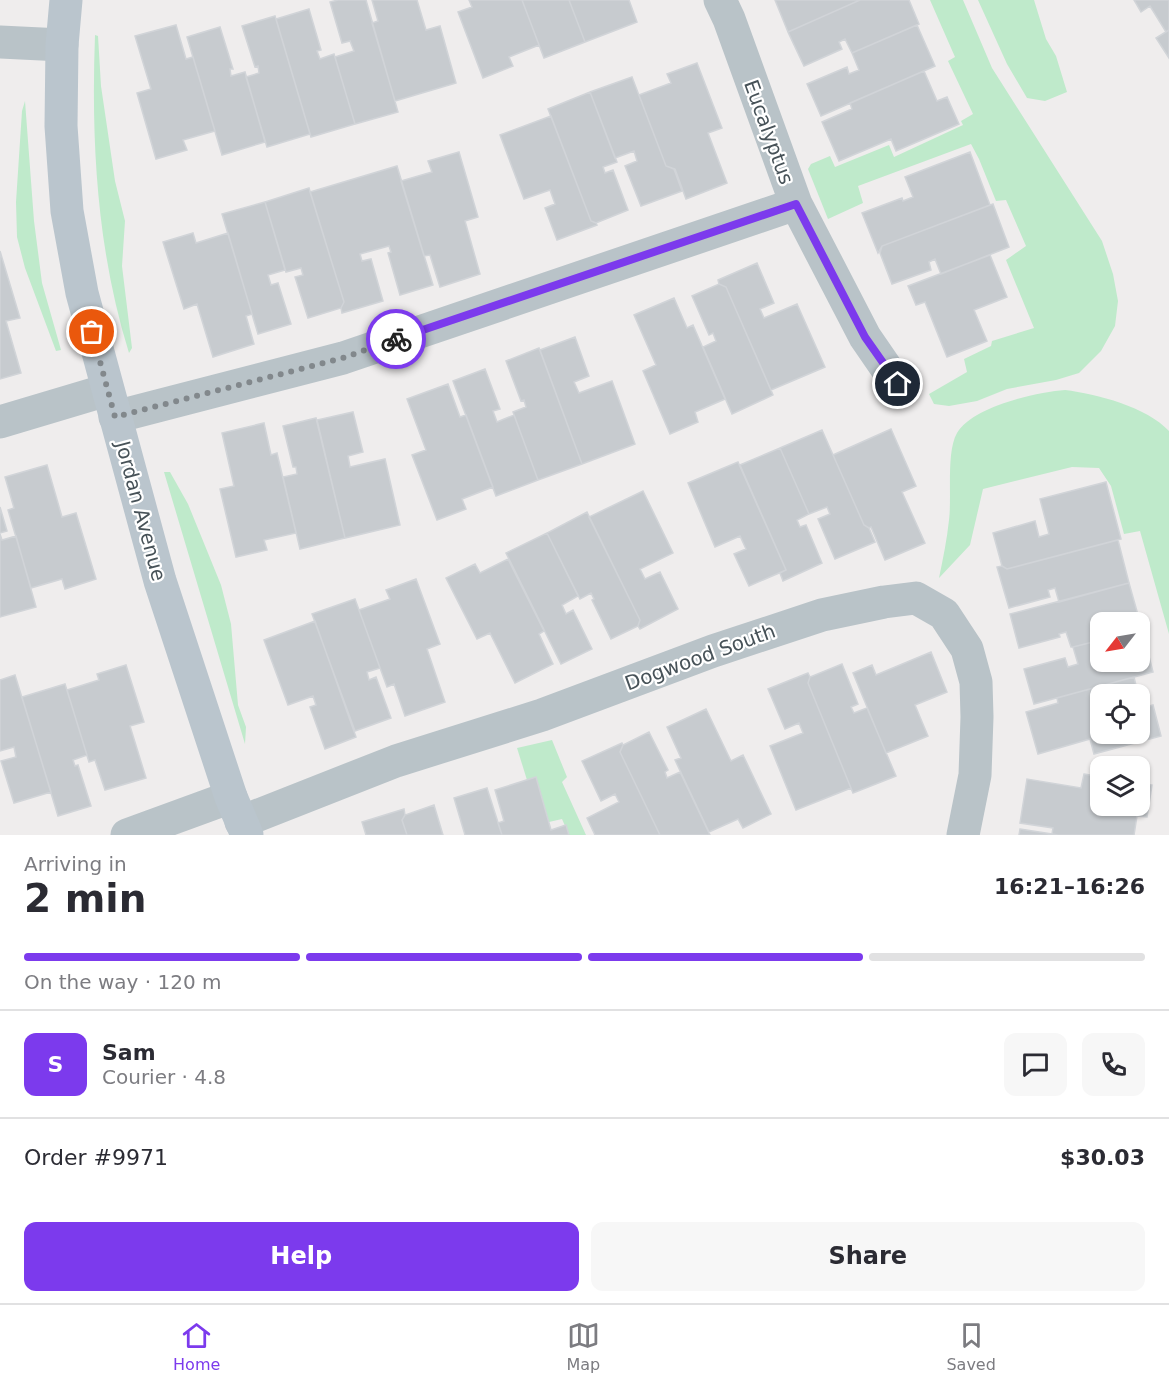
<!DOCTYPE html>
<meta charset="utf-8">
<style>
body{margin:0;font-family:"DejaVu Sans",sans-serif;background:#f7f7f7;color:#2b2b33;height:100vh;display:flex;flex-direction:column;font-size:22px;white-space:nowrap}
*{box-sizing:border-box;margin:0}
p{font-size:20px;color:#7c7c81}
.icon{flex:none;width:33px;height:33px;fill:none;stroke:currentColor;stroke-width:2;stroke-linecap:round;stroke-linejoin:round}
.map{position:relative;height:835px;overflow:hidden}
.details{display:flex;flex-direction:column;background:#fff;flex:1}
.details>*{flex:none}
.needle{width:39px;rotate:239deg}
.buttons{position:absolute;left:1090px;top:612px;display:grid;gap:12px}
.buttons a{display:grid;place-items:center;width:60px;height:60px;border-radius:12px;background:#fff;box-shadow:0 2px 4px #0004;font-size:30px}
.pin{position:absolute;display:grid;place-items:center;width:51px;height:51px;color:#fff;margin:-26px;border:3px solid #fff;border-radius:50%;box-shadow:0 2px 6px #0007}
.courier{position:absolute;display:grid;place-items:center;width:60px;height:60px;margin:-30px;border:4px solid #7c3aed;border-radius:50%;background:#fff;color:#222;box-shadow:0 2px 8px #0007}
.headline em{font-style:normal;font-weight:800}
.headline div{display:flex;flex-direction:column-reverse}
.headline{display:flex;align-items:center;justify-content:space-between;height:102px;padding:0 24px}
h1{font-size:39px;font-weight:800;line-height:45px}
.bar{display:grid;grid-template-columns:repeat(4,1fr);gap:9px 6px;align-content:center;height:72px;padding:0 24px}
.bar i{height:8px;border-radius:4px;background:#e1e1e2}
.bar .selected{background:#7c3aed}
.bar p{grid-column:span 4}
.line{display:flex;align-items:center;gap:15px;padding:0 24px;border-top:2px solid #e1e1e2}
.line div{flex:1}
.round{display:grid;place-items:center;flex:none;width:63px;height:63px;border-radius:12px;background:#f7f7f7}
.primary-button{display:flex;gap:12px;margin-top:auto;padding:12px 24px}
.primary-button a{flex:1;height:69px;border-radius:12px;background:#7c3aed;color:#fff;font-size:24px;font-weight:800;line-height:69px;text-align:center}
.primary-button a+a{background:#f7f7f7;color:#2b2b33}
.tab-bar{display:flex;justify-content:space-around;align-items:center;height:84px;border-top:2px solid #e1e1e2;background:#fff;font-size:16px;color:#7c7c81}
.tab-bar a{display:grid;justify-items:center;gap:3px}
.tab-bar .selected{color:#7c3aed}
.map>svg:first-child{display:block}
.green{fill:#bfeacb}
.building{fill:#c7cbcf;stroke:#d1d4d8;stroke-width:1.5}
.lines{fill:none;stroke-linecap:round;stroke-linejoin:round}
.street{stroke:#b9c3c8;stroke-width:33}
.secondary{stroke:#bac5cd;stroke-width:33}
.done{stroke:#82888c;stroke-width:6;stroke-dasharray:0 10.8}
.route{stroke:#7c3aed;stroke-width:8}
.labels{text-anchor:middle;stroke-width:4.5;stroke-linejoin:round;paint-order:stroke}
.street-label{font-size:20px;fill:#475258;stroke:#fff}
</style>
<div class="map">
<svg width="1169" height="835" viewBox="0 0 1169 835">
<rect width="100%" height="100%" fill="#efeded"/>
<!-- green -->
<path class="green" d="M 930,0 L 963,0 L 992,68 L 1102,241 L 1113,274 L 1118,301 L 1115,326 L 1101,351 L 1079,373 L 1056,380 L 1007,389 L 977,401 L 949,406 L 934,404 L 929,394 L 967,372 L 964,359 L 991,346 L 992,341 L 1034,328 L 1006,260 L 1026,246 L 1006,200 L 996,201 L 979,159 L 971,144 L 858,186 L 863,203 L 828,219 L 808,169 L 811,164 L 830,156 L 835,167 L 889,145 L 894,157 L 963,125 L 961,121 L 973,114 L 948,61 L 955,57 Z
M 978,0 L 1034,0 L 1046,39 L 1056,56 L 1067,92 L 1045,101 L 1027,98 L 1007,64 Z
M 95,35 L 98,36 L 101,86 L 115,181 L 125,221 L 122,266 L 132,348 L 129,353 C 97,250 91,143 95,35 Z
M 25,101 L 34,221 L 42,283 L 61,350 L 56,351 L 25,268 L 17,237 L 16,202 L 22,111 Z
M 1065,390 C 1097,394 1147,407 1169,431 L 1169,634 L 1140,531 L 1124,534 L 1111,486 L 1099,468 L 1072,467 L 983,489 L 970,545 L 939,578 C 943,559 947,539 949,520 C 952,497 946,452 957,433 C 972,407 1036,392 1065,390 Z
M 164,472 L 170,472 L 188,504 L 221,585 L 231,624 L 238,705 L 246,727 L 245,744 Z
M 552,740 L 567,777 L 562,782 L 586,835 L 569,835 L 562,819 L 549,822 L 536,778 L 527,780 L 517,748 Z"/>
<!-- building -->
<path class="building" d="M 338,0 L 366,0 L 398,112 L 355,124 L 335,57 L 354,51 L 350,41 L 342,43 L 330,2 Z
M 372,0 L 417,0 L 426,30 L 440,26 L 456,83 L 395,101 L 372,23 L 378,21 Z
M 469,0 L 522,0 L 539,45 L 509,57 L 513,66 L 483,78 L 458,12 L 472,7 Z
M 522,0 L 569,0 L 585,42 L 544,58 Z
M 569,0 L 629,0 L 637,22 L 585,42 Z
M 775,0 L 860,0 L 788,32 Z
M 860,0 L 909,0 L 919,24 L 852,53 L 845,39 L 839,42 L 842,49 L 804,66 L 788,32 Z
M 1134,0 L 1169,0 L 1169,30 L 1166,32 L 1150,6 L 1141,12 Z
M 309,9 L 321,50 L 317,51 L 320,59 L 334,54 L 355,124 L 311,137 L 276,19 Z
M 275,16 L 310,134 L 267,147 L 246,77 L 259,73 L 258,66 L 255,67 L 242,26 Z
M 176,25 L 186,59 L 193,57 L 215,131 L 183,140 L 187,150 L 156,159 L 137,93 L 151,89 L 135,36 Z
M 917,25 L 935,66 L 821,116 L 807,84 L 847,67 L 849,74 L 859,70 L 852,53 Z
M 220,27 L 233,69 L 230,69 L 231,76 L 245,72 L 265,142 L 222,155 L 187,37 Z
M 1169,30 L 1169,58 L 1156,38 Z
M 697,63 L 722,128 L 708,133 L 727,183 L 686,199 L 675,169 L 666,166 L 639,95 L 671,83 L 667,74 Z
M 924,71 L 937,101 L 947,97 L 959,124 L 896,151 L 891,139 L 839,161 L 822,122 L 852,109 L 850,103 Z
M 632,77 L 666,166 L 674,169 L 682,191 L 641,206 L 625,166 L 637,161 L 634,151 L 615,158 L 590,92 Z
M 590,92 L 617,162 L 603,167 L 605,173 L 613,170 L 628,210 L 596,223 L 591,221 L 548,109 Z
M 551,116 L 591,221 L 596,223 L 597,225 L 557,240 L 545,208 L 555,204 L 550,190 L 524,199 L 500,135 Z
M 459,152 L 478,217 L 465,221 L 480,274 L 440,287 L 430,255 L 424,256 L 401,181 L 432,172 L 428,161 Z
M 970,152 L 990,205 L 882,246 L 878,253 L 862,213 L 902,198 L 903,201 L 913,197 L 905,177 Z
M 397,166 L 433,285 L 400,295 L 388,253 L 391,252 L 389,246 L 360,254 L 362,261 L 371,259 L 383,301 L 342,313 L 341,308 L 344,302 L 310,192 Z
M 309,188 L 344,302 L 341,308 L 308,318 L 295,277 L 303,275 L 301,268 L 286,272 L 265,202 Z
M 265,202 L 285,270 L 268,275 L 271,285 L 278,283 L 291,324 L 258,334 L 222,214 Z
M 993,204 L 1009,247 L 941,274 L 935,259 L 929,262 L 931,270 L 892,284 L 880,253 L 882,246 Z
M 193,233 L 196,243 L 228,233 L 252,314 L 246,316 L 254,344 L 213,357 L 197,304 L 184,309 L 163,242 Z
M 0,251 L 20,318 L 6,321 L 21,373 L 0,379 Z
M 990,255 L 1007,297 L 974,310 L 987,341 L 947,357 L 925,302 L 916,305 L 908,286 Z
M 757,263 L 774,303 L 760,309 L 764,318 L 797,304 L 825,367 L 771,390 L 726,287 L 719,284 L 718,280 Z
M 719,284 L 726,287 L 773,395 L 732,414 L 703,347 L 716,341 L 713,333 L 709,335 L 692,296 Z
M 674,298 L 687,328 L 693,325 L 725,399 L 695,412 L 698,422 L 670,434 L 643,371 L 656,365 L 634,315 Z
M 575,337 L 589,376 L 574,382 L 579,393 L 612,381 L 635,444 L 582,464 L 540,350 Z
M 539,348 L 582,464 L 538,480 L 513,412 L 526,407 L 524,400 L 521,401 L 506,361 Z
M 485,369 L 500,409 L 493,411 L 497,422 L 514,415 L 538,480 L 496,496 L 453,381 Z
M 448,384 L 460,417 L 466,415 L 493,487 L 462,499 L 466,509 L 437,520 L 412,455 L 426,450 L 407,399 Z
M 353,412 L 363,452 L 348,456 L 350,467 L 385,459 L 400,525 L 345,538 L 317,420 Z
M 316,418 L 345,538 L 300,549 L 283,477 L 297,474 L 296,467 L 293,467 L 283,426 Z
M 264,423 L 271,455 L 277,453 L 296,533 L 264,540 L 267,550 L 236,557 L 220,489 L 234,486 L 222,433 Z
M 891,429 L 916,486 L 902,492 L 925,543 L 885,560 L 871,527 L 869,528 L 864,525 L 833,455 Z
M 822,430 L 864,525 L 869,528 L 875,542 L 835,559 L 818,519 L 830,514 L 827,507 L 809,514 L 780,448 Z
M 780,448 L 809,514 L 797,520 L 800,527 L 806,525 L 822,563 L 783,581 L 780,573 L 786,570 L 740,465 Z
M 738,462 L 786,570 L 749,586 L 734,554 L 746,549 L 740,536 L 715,547 L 688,483 Z
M 47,465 L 62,517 L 76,513 L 96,579 L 65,589 L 62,579 L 31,588 L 8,510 L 14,508 L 5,477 Z
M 1106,482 L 1121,539 L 1007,569 L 1002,566 L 993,533 L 1035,521 L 1039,537 L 1049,534 L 1040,499 Z
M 643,491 L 673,553 L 640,569 L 645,579 L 660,572 L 678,609 L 640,629 L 638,626 L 640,620 L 589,517 Z
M 0,507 L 7,531 L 0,533 Z
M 587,512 L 640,620 L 638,626 L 611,639 L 592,600 L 594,599 L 591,593 L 580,599 L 547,533 Z
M 547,533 L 578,596 L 562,605 L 566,614 L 573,610 L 592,649 L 561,664 L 506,553 Z
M 0,534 L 2,540 L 16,536 L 36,607 L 0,617 Z
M 1118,540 L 1129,583 L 1059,602 L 1055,588 L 1048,590 L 1050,597 L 1009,608 L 997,567 L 1002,566 L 1007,569 Z
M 508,559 L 544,631 L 539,634 L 553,664 L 515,683 L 490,633 L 477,639 L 446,578 L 475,564 L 480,573 Z
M 416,579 L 440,644 L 427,649 L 445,702 L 405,716 L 394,684 L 387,687 L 359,610 L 390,599 L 386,590 Z
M 1129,583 L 1140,622 L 1101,622 L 1101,640 L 1073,647 L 1071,647 L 1066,632 L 1059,634 L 1060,637 L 1019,648 L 1010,614 Z
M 355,599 L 380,668 L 367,672 L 369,680 L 376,677 L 391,718 L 355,731 L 312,614 Z
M 315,621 L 356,737 L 325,749 L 310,707 L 316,705 L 313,696 L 288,705 L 264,640 Z
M 1140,629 L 1142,629 L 1153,672 L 1034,704 L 1024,669 L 1065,658 L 1068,667 L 1078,664 L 1073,647 L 1101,640 L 1101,662 L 1140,662 Z
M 931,652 L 947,692 L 915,705 L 928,736 L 886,753 L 853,673 L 872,665 L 876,675 Z
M 842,664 L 858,704 L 851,707 L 854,713 L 867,708 L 896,776 L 853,793 L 808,683 L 810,677 Z
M 126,665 L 144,722 L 130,726 L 146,778 L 105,790 L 95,760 L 89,762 L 67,690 L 99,680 L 97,674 Z
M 808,673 L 810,677 L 808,683 L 851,788 L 796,810 L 770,746 L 803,733 L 799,723 L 785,729 L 768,689 Z
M 15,675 L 51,792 L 14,803 L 1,761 L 16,757 L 14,747 L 0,751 L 0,680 Z
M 1134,677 L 1138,694 L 1101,694 L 1101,734 L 1140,734 L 1140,701 L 1142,708 L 1153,705 L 1161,736 L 1094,754 L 1090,739 L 1038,754 L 1026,712 L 1058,703 L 1057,698 Z
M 65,684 L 87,755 L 73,760 L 75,766 L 78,765 L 91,806 L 58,816 L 22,697 Z
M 706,709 L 731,761 L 743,755 L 771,814 L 743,828 L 738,819 L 709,832 L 675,760 L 681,758 L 667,727 Z
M 649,732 L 668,770 L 665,772 L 667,778 L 680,772 L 710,835 L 660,835 L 620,752 L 623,745 Z
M 622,743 L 623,745 L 620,752 L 660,835 L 595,835 L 587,818 L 619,802 L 615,794 L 601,801 L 582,761 Z
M 1084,774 L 1101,777 L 1101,806 L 1140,806 L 1140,783 L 1152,785 L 1147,817 L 1137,816 L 1134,835 L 1058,835 L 1052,834 L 1053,828 L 1020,823 L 1027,779 L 1081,788 Z
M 536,777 L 551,830 L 566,825 L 569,835 L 502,835 L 498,823 L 504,821 L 495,790 Z
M 487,788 L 502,835 L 465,835 L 454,798 Z
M 434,805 L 443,835 L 407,835 L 402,820 L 405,815 Z
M 404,809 L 405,815 L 402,820 L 407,835 L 366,835 L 362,822 Z
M 1020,829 L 1052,834 L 1058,835 L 1019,835 Z"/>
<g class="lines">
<!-- street -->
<path class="street" d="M 720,0 L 729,19 L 796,204 L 865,337 L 898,385
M 0,42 L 62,45
M 115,417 L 343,358 L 796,204
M 0,422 L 107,390
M 241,822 L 396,761 L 542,715 L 713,651 L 822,615 L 884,602 L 916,598 L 944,614 L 967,649 L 976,682 L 977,717 L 975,775 L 963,835
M 127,835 L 231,797"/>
<!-- secondary -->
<path class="secondary" d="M 66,0 L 62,45 L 61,126 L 67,211 L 82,293 L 160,581 L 231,797 L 247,835"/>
</g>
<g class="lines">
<!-- done -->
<path class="done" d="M 92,332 L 115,417 L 343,358 L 396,339"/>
<!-- route -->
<path class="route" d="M 396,339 L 796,204 L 865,337 L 898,384"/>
</g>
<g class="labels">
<!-- street labels -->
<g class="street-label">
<text transform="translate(769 132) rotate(70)" y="7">Eucalyptus</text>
<text transform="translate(141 511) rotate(75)" y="7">Jordan Avenue</text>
<text transform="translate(700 657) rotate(-20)" y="7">Dogwood South</text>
</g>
</g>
</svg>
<div class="buttons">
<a><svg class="needle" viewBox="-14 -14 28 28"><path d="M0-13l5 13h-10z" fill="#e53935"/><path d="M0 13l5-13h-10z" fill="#7c7c81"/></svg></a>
<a><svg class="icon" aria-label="locate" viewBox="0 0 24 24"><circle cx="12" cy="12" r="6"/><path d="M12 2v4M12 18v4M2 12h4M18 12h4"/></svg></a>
<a><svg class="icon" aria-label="layers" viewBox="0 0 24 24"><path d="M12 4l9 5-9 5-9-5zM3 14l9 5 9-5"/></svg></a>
</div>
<div class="pin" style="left:92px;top:332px;background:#ea580c"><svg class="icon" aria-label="bag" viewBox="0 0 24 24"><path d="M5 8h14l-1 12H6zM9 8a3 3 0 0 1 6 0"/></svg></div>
<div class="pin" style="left:898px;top:384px;background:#1f2937"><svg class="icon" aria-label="home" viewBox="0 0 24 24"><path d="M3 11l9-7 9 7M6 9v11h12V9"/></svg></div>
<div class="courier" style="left:396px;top:339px"><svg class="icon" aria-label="bike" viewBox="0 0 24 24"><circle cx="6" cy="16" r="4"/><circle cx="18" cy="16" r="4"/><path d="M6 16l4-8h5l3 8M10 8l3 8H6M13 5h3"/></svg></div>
</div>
<section class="details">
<div class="headline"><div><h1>2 min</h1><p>Arriving in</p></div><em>16:21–16:26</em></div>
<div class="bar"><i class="selected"></i><i class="selected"></i><i class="selected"></i><i></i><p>On the way · 120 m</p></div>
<div class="line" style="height:108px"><b class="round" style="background:#7c3aed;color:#fff">S</b><div><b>Sam</b><p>Courier · 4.8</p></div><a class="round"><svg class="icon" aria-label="chat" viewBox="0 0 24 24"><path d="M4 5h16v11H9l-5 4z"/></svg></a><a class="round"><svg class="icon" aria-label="phone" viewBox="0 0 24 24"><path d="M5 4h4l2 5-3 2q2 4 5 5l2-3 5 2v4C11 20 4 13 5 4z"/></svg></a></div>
<div class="line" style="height:78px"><div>Order #9971</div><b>$30.03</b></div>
<div class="primary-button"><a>Help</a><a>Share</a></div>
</section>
<nav class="tab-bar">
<a class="selected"><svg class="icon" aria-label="home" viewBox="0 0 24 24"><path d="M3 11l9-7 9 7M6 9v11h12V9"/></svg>Home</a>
<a><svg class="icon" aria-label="map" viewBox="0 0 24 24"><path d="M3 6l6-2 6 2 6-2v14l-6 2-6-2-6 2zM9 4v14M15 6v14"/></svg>Map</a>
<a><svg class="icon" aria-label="saved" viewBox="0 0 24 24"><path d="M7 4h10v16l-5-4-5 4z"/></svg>Saved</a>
</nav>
